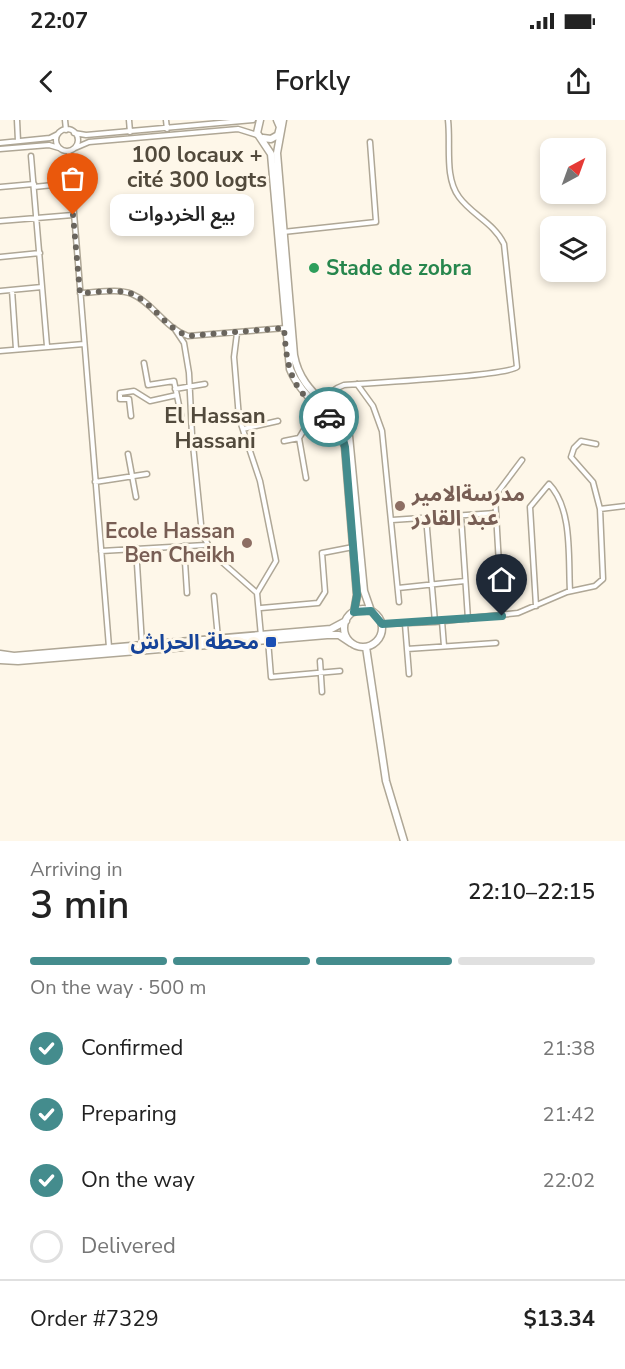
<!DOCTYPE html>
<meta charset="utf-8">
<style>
body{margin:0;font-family:"Nunito Sans","Noto Sans Arabic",sans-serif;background:#f2f2f2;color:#222;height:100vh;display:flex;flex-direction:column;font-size:22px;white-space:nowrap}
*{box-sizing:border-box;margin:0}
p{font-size:20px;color:#767676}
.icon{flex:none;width:33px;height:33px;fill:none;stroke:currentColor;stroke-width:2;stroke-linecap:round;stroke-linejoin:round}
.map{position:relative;height:721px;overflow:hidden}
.panel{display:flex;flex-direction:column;background:#fff;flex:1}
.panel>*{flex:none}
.needle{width:39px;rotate:41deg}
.buttons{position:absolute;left:540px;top:18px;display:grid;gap:12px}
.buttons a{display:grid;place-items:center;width:66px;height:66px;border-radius:12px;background:#fff;box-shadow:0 3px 9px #0003;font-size:30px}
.pin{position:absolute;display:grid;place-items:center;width:51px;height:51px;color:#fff;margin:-62px -26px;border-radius:50% 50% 50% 0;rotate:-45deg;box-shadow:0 0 6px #0007}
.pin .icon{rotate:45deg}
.courier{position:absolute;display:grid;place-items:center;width:60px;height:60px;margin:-30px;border:4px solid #448c8d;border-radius:50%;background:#fff;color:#222;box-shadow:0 2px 8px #0007}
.bubble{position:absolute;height:42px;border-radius:12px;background:#fff;box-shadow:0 3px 9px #0003;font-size:20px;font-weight:600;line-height:42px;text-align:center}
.summary em{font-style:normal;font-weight:600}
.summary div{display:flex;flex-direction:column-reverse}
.summary{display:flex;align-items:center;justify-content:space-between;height:102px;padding:0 30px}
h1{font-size:39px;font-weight:600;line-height:45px}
.bar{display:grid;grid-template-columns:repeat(4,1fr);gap:9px 6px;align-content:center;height:72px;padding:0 30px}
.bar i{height:8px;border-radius:4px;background:#e0e0e0}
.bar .active{background:#448c8d}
.bar p{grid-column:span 4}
.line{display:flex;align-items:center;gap:15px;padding:0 30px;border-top:2px solid #e0e0e0}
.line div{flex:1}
ol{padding:0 30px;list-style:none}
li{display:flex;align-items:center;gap:18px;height:66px}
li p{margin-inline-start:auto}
li .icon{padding:6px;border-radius:50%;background:#448c8d;color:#fff;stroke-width:4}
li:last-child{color:#767676}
li i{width:33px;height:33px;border:3px solid #e0e0e0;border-radius:50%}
.status{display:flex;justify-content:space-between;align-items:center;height:42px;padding:0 30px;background:#fff;direction:ltr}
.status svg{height:16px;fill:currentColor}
header{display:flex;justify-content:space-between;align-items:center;height:78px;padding:0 30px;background:#fff;font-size:27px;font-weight:600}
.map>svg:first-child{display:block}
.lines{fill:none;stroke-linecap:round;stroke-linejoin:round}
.street-casing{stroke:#afa796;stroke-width:7}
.secondary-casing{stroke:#afa796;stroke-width:9}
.street{stroke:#fff;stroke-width:4}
.secondary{stroke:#fff;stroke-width:6}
.done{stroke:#6a655d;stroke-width:6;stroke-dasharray:0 10.8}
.route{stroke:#448c8d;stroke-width:8}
.leisure-dot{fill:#2e9e5b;stroke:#fef7e9;stroke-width:2}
.education-dot{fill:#8d6e63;stroke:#fef7e9;stroke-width:2}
.transit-dot{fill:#1a4fb4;stroke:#fef7e9;stroke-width:2}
.labels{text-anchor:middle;stroke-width:6;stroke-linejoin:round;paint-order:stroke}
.leisure-label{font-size:21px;font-weight:bold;fill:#27864d;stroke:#fef7e9;text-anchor:start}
.education-label{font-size:21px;font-weight:bold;fill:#785e54;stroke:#fef7e9;text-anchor:start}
.transit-label{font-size:21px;font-weight:bold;fill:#164399;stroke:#fef7e9;text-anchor:end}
.neighbourhood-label{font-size:22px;font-weight:bold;fill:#524a3c;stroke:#fef7e9}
</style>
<div class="status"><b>22:07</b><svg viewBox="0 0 49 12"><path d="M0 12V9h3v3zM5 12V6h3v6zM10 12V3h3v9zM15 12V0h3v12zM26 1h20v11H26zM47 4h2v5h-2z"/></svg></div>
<header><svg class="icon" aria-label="back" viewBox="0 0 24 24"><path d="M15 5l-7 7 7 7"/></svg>Forkly<svg class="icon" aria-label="share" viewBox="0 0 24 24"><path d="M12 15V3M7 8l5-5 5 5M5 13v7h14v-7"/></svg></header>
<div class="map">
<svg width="625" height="721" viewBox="0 0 625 721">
<rect width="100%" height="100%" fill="#fef7e9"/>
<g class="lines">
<!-- street casing -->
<g class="street-casing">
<path id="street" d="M 17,0 L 18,21
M 65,0 L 66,10
M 129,0 L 130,12
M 166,0 L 167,9
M56 20a11 11 0 1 1 22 0a11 11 0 1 1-22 0Z
M 74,13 L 86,15 L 253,0
M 0,23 L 50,18 L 58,14
M 75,28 L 89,22 L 238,9 L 257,15
M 0,29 L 49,25 L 59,28
M 69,31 L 109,527
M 31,36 L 47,226
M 0,67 L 34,64
M 34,67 L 53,65
M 0,101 L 73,95
M 283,112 L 376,102 L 370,22
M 0,137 L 40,133
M 12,170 L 16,229
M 0,171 L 42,167
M 80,173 C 95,173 117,168 132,174 C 153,183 165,208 188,216 L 286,208
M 174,208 L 184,223 L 189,253 L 192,315 L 202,414 L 214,435 L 257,473 L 261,516
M 237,213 L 234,237 L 239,298 L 260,361 L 276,441 L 257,473
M 0,231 L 84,224
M 144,243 L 148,265 L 174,261 L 181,295
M 357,264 L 373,286 L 382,311 L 399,482
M 175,269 L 205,264
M 131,296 L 129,279 L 120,279 L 120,273 L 134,271 L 150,281 L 177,275
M 243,309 L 278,301
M 299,318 C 311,299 321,273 344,265 C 369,263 507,256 517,247 L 504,124 C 494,103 472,95 459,77 C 444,57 451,24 448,0
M 284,321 L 299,318 L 306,358
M 596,324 L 581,321 L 574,328 L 571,337 L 593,362 L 600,389
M 128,334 L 136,377
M 95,362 L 147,354
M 461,395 L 468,499
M 426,397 L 435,502
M 392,400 L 496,393
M 184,426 L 187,473
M 136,428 L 142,524
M 101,431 L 206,425
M 398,468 L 465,461
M 214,476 L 218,518
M 536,486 L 530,387 L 549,364 C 573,389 568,438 570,471
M 261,488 L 318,483 L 325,472 L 322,433 L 353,427
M 502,496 L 495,376 L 522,340
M 442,501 L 444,526
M 382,504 L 435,502 L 518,493 L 567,472 L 595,466 L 603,459 L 600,389 L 625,386
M 405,504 L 409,554
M 268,520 L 271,557 L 340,551
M 407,529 L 496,523
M 320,541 L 322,572"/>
</g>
<!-- secondary casing -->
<g class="secondary-casing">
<path id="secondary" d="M 260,0 L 257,13 L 271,34 L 290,249 C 303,281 335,294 345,327 L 357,475 L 354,492
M 283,0 L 277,33 L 294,235 C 301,274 333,283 349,316 L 364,471 L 371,491
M 263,18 L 271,19 L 278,15 L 280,7 L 277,0
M344 508a19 19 0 1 1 38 0a19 19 0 1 1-38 0Z
M 366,527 L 386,661 L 404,721
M 0,534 L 14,536 L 331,509 L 346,501
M 0,540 L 18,541 L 327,515 L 339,515 L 351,523"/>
</g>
<!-- street -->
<use href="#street" class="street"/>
<!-- secondary -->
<use href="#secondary" class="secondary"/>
</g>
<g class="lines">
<!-- done -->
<path class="done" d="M 73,95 L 80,173 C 95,173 117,168 132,174 C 153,183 165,208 188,216 L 284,208 C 286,232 287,256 304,275 C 312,283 321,289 329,297"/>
<!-- route -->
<path class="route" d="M 329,297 L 342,316 L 345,327 L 357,475 L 354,492 L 371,491 L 382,504 L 502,496"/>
</g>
<!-- markers -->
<circle class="leisure-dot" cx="314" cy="148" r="6"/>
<g class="education-dot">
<circle cx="400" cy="386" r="6"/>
<circle cx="247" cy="423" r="6"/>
</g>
<rect class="transit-dot" x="265" y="516" width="12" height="12" rx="3"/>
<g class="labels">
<!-- leisure labels -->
<g class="leisure-label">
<text x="326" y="155">Stade de zobra</text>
</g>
<!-- education labels -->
<g class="education-label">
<text x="412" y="381">مدرسةالامير<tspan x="412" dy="24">عبد القادر</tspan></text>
<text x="235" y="418" text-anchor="end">Ecole Hassan<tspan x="235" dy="24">Ben Cheikh</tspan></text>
</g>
<!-- transit labels -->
<g class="transit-label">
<text x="259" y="529">محطة الحراش</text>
</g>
<!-- neighbourhood labels -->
<g class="neighbourhood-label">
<text x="197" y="42">100 locaux +<tspan x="197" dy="25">cité 300 logts</tspan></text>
<text x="215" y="303">El Hassan<tspan x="215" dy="25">Hassani</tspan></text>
</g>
</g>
</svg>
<div class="buttons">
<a><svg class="needle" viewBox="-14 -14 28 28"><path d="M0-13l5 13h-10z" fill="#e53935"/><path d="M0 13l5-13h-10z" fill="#767676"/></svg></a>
<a><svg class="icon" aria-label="layers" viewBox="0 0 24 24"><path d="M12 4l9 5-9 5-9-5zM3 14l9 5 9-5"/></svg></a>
</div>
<div class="pin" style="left:73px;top:95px;background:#ea580c"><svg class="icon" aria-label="bag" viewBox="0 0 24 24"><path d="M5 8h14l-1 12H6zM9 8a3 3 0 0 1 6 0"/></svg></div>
<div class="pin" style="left:502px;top:496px;background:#1f2937"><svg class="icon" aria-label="home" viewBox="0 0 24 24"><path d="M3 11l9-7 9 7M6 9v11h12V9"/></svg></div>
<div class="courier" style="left:329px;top:297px"><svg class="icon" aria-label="car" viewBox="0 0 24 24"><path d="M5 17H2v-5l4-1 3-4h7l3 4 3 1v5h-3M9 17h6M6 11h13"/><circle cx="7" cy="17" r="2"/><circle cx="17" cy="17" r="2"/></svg></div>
<div class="bubble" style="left:110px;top:74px;width:144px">بيع الخردوات</div>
</div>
<section class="panel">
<div class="summary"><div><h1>3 min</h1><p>Arriving in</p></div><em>22:10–22:15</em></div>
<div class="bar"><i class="active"></i><i class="active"></i><i class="active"></i><i></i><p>On the way · 500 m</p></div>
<ol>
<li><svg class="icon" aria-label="check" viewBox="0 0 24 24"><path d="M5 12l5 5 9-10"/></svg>Confirmed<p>21:38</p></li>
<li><svg class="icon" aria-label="check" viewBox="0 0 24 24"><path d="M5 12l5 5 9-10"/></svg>Preparing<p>21:42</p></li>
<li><svg class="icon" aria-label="check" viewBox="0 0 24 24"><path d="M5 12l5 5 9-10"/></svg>On the way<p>22:02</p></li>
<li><i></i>Delivered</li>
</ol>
<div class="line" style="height:78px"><div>Order #7329</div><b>$13.34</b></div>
</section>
